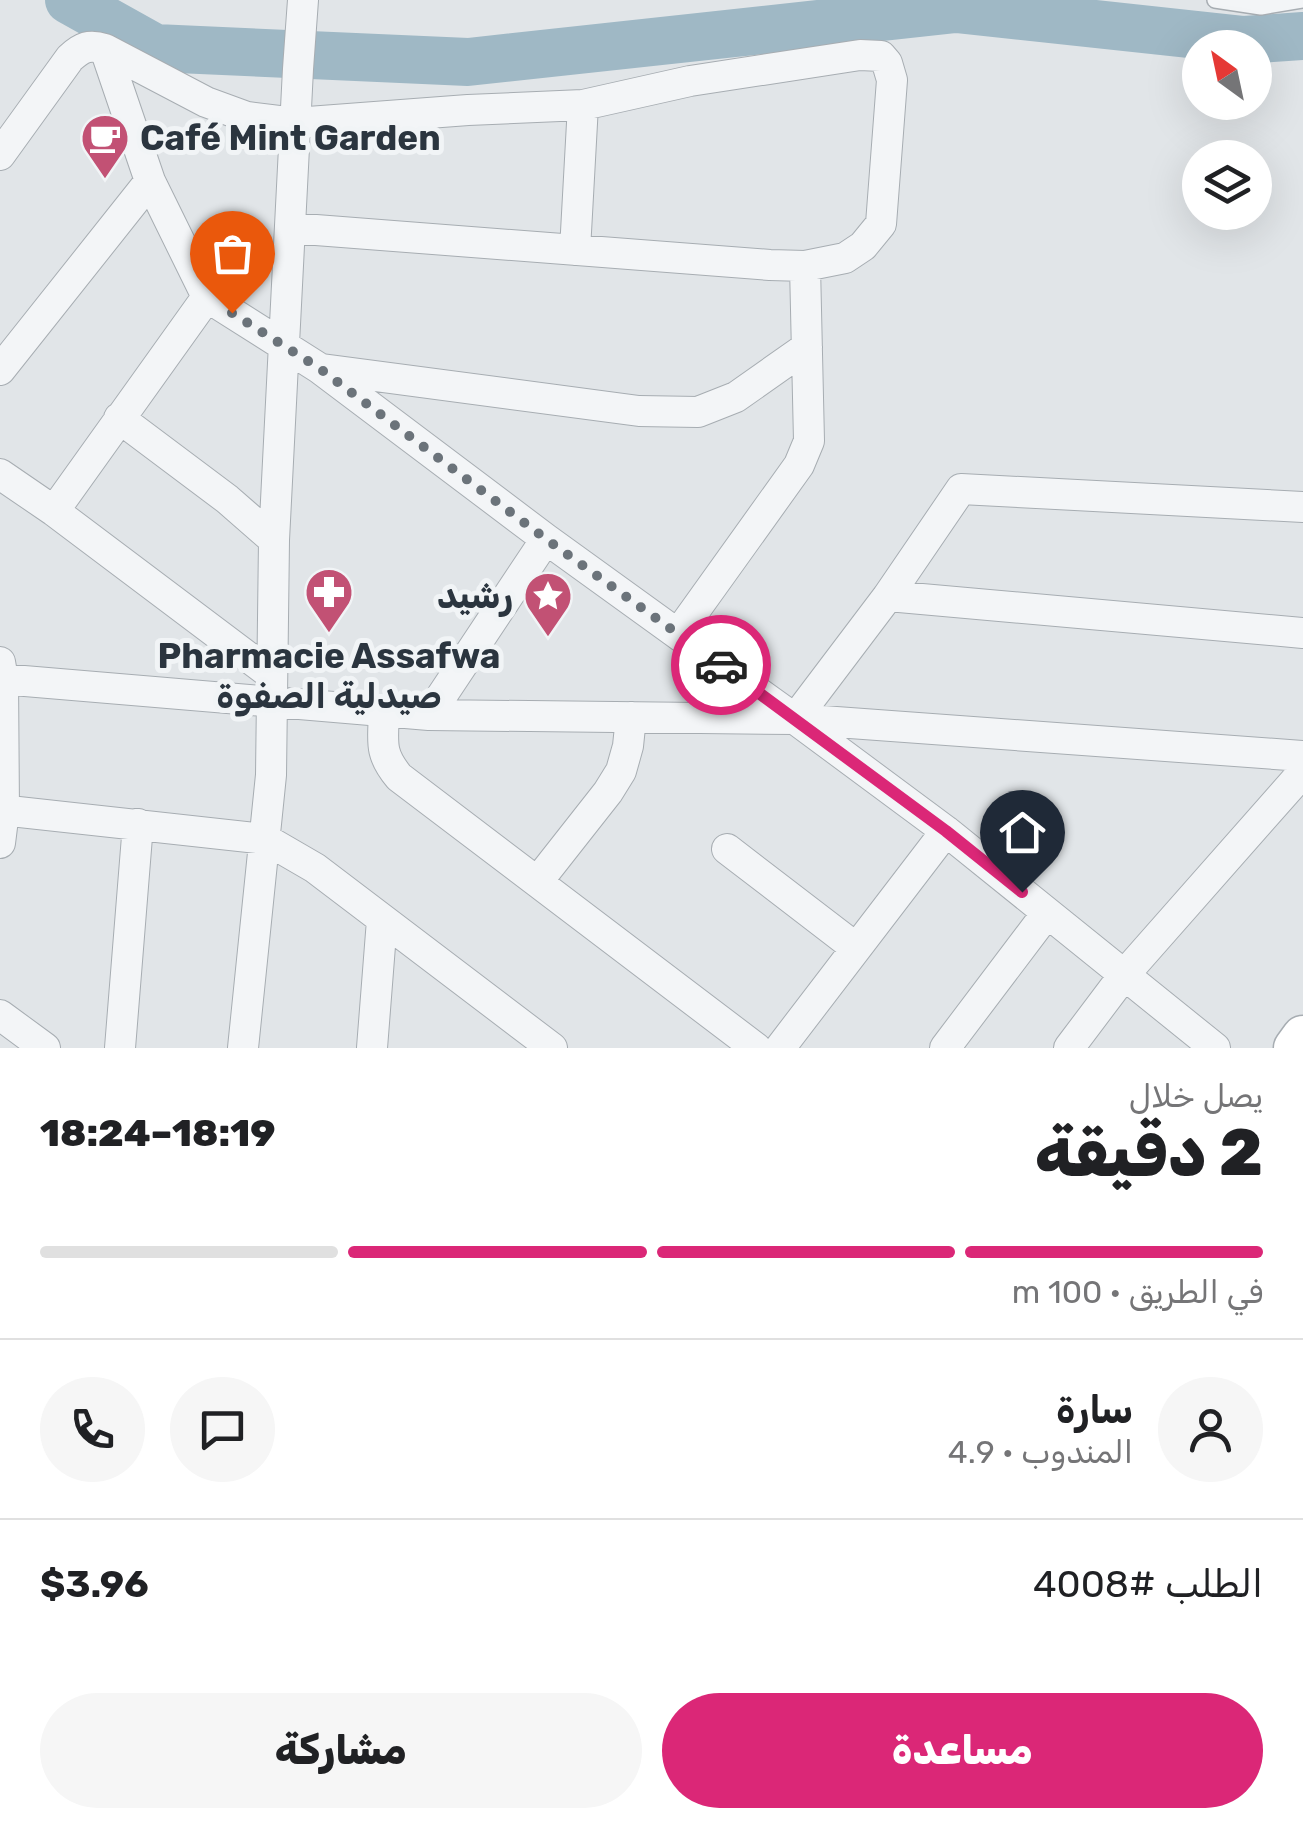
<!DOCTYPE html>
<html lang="ar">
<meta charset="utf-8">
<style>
body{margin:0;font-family:Rubik,"Noto Sans Arabic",sans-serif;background:#f6f6f6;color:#202124;direction:rtl;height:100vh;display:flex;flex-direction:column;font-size:38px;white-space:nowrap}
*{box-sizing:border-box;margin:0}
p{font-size:32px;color:#757577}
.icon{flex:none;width:55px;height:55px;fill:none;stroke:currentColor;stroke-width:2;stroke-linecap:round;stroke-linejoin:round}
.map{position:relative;height:1048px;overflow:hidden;direction:ltr}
.sheet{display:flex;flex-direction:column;background:#fff;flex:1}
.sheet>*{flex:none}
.needle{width:65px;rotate:327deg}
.controls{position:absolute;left:1182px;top:30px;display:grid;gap:20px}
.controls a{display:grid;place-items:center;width:90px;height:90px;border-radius:50%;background:#fff;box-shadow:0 10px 40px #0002;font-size:50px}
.pin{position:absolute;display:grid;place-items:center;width:85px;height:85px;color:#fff;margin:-102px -42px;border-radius:50% 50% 50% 0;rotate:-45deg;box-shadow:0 0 10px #0007}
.pin .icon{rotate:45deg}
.courier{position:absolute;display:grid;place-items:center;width:100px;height:100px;margin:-50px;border:8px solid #db2777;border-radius:50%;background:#fff;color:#222;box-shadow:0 2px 12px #0007}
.summary em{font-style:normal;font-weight:800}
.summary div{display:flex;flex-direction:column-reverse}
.summary{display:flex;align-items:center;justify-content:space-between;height:170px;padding:0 40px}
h1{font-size:65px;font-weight:800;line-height:75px}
.bar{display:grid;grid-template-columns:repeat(4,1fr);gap:15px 10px;align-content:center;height:120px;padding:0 40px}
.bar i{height:12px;border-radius:8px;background:#e0e0e0}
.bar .active{background:#db2777}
.bar p{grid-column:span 4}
.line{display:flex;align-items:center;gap:25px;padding:0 40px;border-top:2px solid #e0e0e0}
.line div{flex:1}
.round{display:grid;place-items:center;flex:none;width:105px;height:105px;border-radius:52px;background:#f6f6f6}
.button{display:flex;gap:20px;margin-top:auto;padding:20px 40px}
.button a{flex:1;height:115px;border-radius:60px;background:#db2777;color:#fff;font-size:40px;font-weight:800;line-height:115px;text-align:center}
.button a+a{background:#f6f6f6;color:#202124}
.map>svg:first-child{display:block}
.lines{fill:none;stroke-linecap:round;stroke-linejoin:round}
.river{stroke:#9fb8c5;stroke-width:48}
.lane-casing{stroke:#a7adb2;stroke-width:18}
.street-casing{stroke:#a7adb2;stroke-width:32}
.secondary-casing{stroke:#a7adb2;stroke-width:45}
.lane{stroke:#f3f5f7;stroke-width:15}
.street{stroke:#f3f5f7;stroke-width:30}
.secondary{stroke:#fff;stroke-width:42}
.done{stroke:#6b737a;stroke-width:10;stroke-dasharray:0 18}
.route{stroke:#db2777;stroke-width:12}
.labels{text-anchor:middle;stroke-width:10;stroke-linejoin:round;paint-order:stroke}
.poi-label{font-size:35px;font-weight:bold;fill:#2b353f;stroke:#f1f4f6;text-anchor:start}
</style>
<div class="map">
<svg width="1303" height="1048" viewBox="0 0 1303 1048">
<rect width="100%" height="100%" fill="#e1e5e8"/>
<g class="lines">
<!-- river -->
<path class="river" d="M 69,0 L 155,48 L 468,62 L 956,9 L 1244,40 L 1303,36"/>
<!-- lane casing -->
<g class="lane-casing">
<path id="lane" d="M 1215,0 L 1261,7 L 1302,0"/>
</g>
<!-- street casing -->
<g class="street-casing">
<path id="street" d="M 105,49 L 206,102 L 247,117 L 295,123 L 468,110 L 583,105 L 690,81 L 860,55 L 881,56 L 887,63 L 892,80 L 881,224 L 863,246 L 845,258 L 805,266 L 770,265 L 290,228
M 0,155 L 70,58 C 82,47 89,44 105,49 L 150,181 L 207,297 L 319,368 L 546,539 L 795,719 L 946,831 L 1215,1048
M 575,250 L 583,105
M 322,369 L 639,411 L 698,412 L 736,397 L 807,347
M 0,370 L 150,181
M 119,418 L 227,499 L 274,540
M 0,474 L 54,511 L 272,675
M 54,511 L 207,297
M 888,596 L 1303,633
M 678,634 L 799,465 L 809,441 L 805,266
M 0,679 L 429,715 L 795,719 L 1303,756
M 384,712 C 383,742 379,753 399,777 L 756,1048
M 429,715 L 546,539
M 795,719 L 888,596 L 961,489 L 1303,507
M 0,810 L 265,839 L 315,868 L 552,1048
M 0,843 L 4,811 L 3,679 L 0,662
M 727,849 L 856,948
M 538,881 L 608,792 L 621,771 L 628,746 L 631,717
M 0,1015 L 45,1048
M 120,1048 L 138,824
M 243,1048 L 271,775 L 274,540 L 298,69 L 303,0
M 372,1048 L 382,920
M 780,1048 L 946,831
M 945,1048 L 1047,913
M 1069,1048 L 1124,975 L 1303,772"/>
</g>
<!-- secondary casing -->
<g class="secondary-casing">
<path id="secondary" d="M 1295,1048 L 1303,1037"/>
</g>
<!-- lane -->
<use href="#lane" class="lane"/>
<!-- street -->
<use href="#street" class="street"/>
<!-- secondary -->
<use href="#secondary" class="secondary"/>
</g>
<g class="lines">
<!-- done -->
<path class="done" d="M 232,313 L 319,368 L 546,539 L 721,665"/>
<!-- route -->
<path class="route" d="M 721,665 L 946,831 L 1022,892"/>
</g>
<!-- icons -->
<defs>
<g id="cafe-pin" transform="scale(2.5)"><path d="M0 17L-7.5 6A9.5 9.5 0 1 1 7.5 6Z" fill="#c25174" stroke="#f1f4f6"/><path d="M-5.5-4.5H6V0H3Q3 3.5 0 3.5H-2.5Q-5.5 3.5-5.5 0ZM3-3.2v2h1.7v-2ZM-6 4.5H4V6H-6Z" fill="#fff"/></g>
<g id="pharmacy-pin" transform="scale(2.5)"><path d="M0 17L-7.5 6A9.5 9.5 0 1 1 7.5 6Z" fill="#c25174" stroke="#f1f4f6"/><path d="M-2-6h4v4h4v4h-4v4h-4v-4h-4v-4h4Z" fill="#fff"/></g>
<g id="sight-pin" transform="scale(2.5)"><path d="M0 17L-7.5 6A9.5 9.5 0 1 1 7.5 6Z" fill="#c25174" stroke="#f1f4f6"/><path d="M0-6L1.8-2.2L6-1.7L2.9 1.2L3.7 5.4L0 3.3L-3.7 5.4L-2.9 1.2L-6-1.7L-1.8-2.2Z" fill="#fff"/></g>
</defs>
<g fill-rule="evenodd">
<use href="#cafe-pin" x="105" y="138"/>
<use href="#pharmacy-pin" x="329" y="592"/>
<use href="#sight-pin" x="548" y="596"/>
</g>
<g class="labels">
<!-- poi labels -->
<g class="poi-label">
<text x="140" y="150">Café Mint Garden</text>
<text x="513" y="608" text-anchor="end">رشيد</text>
<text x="329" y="668" text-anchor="middle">Pharmacie Assafwa<tspan x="329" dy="40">صيدلية الصفوة</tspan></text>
</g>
</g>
</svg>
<div class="controls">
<a><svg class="needle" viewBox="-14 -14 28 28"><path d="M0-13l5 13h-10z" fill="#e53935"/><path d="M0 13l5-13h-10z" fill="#757577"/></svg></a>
<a><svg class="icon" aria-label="layers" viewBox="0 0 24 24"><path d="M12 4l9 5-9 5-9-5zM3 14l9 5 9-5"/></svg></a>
</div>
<div class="pin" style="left:232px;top:313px;background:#ea580c"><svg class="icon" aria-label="bag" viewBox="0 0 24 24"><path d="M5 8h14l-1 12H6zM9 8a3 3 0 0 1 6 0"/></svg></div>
<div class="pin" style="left:1022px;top:892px;background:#1f2937"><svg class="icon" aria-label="home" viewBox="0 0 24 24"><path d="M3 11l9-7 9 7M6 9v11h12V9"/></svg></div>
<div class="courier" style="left:721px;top:665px"><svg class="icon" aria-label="car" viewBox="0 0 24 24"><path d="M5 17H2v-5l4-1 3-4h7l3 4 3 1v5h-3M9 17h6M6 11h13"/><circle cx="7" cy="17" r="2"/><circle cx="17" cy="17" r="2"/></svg></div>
</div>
<section class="sheet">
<div class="summary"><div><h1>2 دقيقة</h1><p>يصل خلال</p></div><em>18:19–18:24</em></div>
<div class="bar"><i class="active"></i><i class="active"></i><i class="active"></i><i></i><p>في الطريق · 100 m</p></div>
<div class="line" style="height:180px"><a class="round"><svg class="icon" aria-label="person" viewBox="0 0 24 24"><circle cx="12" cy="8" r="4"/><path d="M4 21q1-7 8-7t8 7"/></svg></a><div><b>سارة</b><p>المندوب · 4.9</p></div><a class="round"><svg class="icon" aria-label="chat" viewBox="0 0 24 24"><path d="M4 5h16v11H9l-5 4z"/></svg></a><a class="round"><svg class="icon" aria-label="phone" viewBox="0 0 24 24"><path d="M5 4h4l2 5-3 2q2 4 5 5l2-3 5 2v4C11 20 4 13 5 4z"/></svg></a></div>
<div class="line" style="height:130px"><div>الطلب #4008</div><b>$3.96</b></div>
<div class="button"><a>مساعدة</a><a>مشاركة</a></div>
</section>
